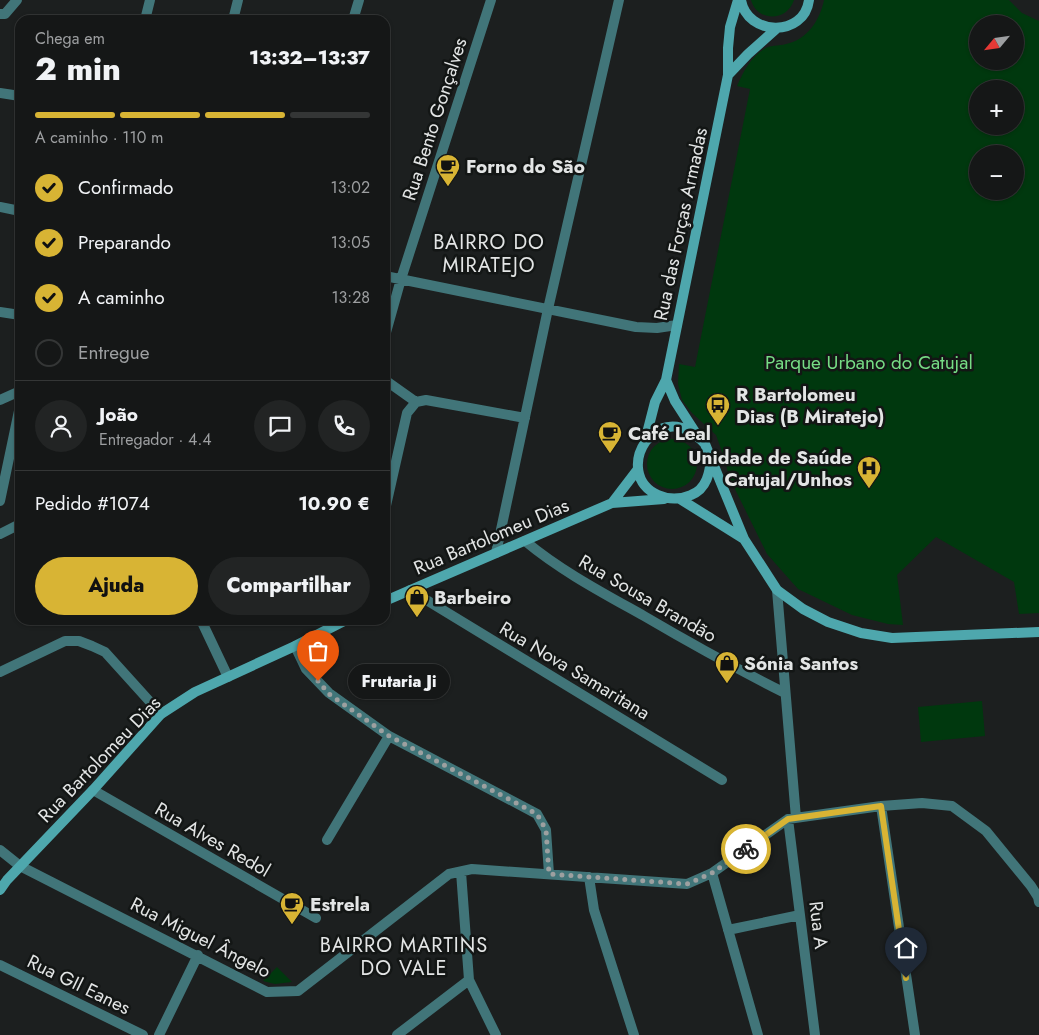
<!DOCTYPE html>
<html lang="pt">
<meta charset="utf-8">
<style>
body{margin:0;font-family:Jost,sans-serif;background:#222424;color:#f1f3f6;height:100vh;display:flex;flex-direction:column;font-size:19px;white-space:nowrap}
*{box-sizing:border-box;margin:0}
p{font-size:16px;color:#9d9fa1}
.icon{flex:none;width:28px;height:28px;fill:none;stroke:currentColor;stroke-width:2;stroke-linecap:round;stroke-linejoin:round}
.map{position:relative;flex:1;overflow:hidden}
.panel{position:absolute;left:15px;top:15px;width:375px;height:610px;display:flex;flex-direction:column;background:#151717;border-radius:15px;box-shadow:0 1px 4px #0004,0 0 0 1px #343636}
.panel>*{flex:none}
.needle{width:32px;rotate:241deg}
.buttons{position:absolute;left:969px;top:15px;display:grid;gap:10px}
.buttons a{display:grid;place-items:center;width:55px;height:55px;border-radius:50%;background:#151717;box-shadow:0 1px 4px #0004,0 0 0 1px #343636;font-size:25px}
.pin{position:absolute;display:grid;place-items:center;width:42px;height:42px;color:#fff;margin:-51px -21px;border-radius:50% 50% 50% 0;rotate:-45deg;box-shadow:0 0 5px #0007}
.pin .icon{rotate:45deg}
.courier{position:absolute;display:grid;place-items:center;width:50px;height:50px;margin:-25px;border:4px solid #d8b434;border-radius:50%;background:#fff;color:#222;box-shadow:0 1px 6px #0007}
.bubble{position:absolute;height:35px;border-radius:18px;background:#151717;box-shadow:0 1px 4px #0004,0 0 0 1px #343636;font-size:16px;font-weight:800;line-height:35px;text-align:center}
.summary em{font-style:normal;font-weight:800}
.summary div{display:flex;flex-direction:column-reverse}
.summary{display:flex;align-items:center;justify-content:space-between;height:85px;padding:0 20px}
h1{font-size:32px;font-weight:800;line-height:38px}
.bar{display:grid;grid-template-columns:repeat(4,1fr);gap:8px 5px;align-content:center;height:60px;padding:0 20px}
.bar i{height:6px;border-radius:4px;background:#343636}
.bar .current{background:#d8b434}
.bar p{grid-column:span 4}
.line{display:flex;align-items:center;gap:12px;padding:0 20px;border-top:1px solid #343636}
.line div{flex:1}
.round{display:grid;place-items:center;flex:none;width:52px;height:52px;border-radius:26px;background:#222424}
ol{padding:0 20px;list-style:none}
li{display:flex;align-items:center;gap:15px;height:55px}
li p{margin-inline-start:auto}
li .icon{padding:5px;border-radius:50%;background:#d8b434;color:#111;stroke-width:4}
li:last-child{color:#9d9fa1}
li i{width:28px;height:28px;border:2px solid #343636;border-radius:50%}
.primary-button{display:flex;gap:10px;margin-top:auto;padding:10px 20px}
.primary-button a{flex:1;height:58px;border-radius:30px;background:#d8b434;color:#111;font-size:20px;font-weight:800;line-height:58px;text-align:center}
.primary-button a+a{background:#222424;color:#f1f3f6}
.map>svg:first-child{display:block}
.green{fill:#00380e;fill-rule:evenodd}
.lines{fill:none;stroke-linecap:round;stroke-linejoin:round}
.street{stroke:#417579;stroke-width:10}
.secondary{stroke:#4ea7ad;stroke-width:10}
.done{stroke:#9da0a0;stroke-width:5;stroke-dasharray:0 9}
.route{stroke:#d8b434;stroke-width:6}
.labels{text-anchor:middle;stroke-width:5;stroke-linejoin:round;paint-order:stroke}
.street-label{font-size:19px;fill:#e3e5e5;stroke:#131615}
.poi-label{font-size:19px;font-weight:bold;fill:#e3e5e5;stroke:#131615;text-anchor:start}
.park-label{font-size:19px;fill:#76dc85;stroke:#131615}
.neighbourhood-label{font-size:20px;letter-spacing:1px;fill:#e3e5e5;stroke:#131615}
</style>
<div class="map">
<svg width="1039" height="1035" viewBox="0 0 1039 1035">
<rect width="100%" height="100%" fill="#1c1f1f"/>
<!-- green -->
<path class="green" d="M 751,0 L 794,0 C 787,22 757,22 751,0 Z
M 824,0 L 1009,0 L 1022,13 L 1039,21 L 1039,613 L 1019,614 L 1014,582 L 936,537 L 897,575 L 903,625 L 888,624 L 852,615 L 798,589 L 767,554 L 729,477 L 725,460 L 716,435 L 692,413 L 682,400 L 678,384 L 679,364 L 695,367 L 750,89 L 737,86 C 744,71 749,59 764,49 C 769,45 779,46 786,44 C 807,40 820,20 824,0 ZM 978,24 L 1015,24 L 1015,61 L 978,61 ZM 978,89 L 1015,89 L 1015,126 L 978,126 ZM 978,154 L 1015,154 L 1015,191 L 978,191 Z
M647 464a25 25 0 1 1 50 0a25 25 0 1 1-50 0Z
M 982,701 L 985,736 L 921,742 L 918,707 Z
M 277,967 L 292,982 L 275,984 L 263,981 Z"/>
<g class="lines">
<!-- street -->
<path class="street" d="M 0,14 L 5,14 L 17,0
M 145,20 L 150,0
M 233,20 L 238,0
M 353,20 L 359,0
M 0,93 L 20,96
M 0,207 L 20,211
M 385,276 L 636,327 L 657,328 L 677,325
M 0,312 L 20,315
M 385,336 L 401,279 L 491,0
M 385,380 L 416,402
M 0,400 L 20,391
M 0,501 L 20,406
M 385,510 L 407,413 L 416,402 L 426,400 L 525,418
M 0,534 L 20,524
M 525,541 C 561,571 603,593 644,616 C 690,643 737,669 785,693
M 496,553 L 548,309 L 619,0
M 410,590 L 722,780
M 777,590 L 796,818
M 201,620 L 228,677
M 295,646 L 306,669 L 329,693 L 389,736 L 537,814 L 546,830 L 549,874
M 0,672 L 65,641 L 79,641 L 92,646 L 105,652 L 161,714
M 93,790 L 316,918
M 881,806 L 915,1035
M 788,819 L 815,1035
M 327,840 L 389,736
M 0,850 L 20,866 L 267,992 L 298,991 L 449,874 L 472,869 L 687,884 L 712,873 L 788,819 L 881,806 L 922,803 L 952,806 L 986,831 L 1031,886 L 1038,897 L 1039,902
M 461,872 L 469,980 L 496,1035
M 712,873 L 758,1035
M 589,877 L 594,910 L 634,1035
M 728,930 L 800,915
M 0,965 L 143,1035
M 159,1035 L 198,955
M 397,1035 L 469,980"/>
<!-- secondary -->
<path class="secondary" d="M 741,0 C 747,36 804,38 809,0
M 728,75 L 748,54 L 776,29
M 666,380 L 675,401 L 695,432
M 645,441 L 655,402 L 666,380 L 728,75 L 728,48 L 730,27 L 738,0
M 711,457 C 710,472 707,489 691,495 C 679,500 669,500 658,495 C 610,474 657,391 705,444 L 744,539 L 777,590 L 803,609 L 828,622 L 861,633 L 892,638 L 1039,632
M 680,499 L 744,539
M 612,503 L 638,469
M 385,601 L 612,503 L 664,499
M 0,890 L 7,880 L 93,790 L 161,714 L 195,692 L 295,646 L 346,620"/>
</g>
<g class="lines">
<!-- done -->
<path class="done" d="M 318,681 L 329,694 L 389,736 L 537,814 L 546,830 L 549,874 L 687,884 L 712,873 L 746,849"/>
<!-- route -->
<path class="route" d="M 746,849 L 788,819 L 881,806 L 906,978"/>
</g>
<!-- icons -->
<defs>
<g id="cafe-pin" transform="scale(1.25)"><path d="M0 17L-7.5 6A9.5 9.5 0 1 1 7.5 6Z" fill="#d8b434" stroke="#131615"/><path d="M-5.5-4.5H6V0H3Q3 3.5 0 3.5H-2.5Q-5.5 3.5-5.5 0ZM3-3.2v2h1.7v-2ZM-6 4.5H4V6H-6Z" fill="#111"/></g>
<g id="bus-pin" transform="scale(1.25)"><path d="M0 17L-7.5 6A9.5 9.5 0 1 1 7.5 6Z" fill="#d8b434" stroke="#131615"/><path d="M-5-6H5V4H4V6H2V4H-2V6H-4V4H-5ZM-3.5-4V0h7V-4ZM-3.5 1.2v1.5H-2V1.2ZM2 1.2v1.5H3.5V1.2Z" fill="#111"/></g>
<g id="hospital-pin" transform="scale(1.25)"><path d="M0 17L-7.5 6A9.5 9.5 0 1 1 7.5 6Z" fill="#d8b434" stroke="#131615"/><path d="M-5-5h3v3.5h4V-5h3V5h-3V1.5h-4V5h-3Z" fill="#111"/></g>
<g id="shop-pin" transform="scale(1.25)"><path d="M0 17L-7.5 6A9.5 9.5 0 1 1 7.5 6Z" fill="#d8b434" stroke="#131615"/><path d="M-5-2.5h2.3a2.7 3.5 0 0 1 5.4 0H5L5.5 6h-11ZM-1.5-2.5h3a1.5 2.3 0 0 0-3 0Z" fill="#111"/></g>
</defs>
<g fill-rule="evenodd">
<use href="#cafe-pin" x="448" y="166"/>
<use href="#bus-pin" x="718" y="405"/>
<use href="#cafe-pin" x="610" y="433"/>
<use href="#hospital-pin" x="869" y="468"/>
<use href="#shop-pin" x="417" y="597"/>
<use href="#shop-pin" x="727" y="663"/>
<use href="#cafe-pin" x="292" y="904"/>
</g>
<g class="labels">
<!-- street labels -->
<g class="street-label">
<text transform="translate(434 119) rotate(-72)" y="7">Rua Bento Gonçalves</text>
<text transform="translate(680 224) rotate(-78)" y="7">Rua das Forças Armadas</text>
<text transform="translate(491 536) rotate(-23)" y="7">Rua Bartolomeu Dias</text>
<text transform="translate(648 598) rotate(30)" y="7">Rua Sousa Brandão</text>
<text transform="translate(575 670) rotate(31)" y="7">Rua Nova Samaritana</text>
<text transform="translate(99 759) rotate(-46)" y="7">Rua Bartolomeu Dias</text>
<text transform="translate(213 839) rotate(30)" y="7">Rua Alves Redol</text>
<text transform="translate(819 925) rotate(83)" y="7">Rua A</text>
<text transform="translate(201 937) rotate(27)" y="7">Rua Miguel Ângelo</text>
<text transform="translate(79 984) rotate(26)" y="7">Rua GIl Eanes</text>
</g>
<!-- poi labels -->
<g class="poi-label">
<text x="466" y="173">Forno do São</text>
<text x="736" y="401">R Bartolomeu<tspan x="736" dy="22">Dias (B Miratejo)</tspan></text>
<text x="628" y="440">Café Leal</text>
<text x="852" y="464" text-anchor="end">Unidade de Saúde<tspan x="852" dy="22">Catujal/Unhos</tspan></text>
<text x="434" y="604">Barbeiro</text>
<text x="744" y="670">Sónia Santos</text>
<text x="310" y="911">Estrela</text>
</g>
<!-- park labels -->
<g class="park-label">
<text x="869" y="369">Parque Urbano do Catujal</text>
</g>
<!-- neighbourhood labels -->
<g class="neighbourhood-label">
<text x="489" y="249">BAIRRO DO<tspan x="489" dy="23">MIRATEJO</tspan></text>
<text x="404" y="952">BAIRRO MARTINS<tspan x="404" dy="23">DO VALE</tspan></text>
</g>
</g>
</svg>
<div class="buttons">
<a><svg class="needle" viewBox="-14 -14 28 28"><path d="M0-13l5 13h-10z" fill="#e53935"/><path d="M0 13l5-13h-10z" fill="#9d9fa1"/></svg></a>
<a>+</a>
<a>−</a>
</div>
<div class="pin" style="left:318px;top:681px;background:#ea580c"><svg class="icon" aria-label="bag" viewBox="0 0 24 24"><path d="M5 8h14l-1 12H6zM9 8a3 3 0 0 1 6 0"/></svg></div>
<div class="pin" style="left:906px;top:978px;background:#1f2937"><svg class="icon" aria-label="home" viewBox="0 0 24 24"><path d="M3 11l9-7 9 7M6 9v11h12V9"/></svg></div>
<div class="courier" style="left:746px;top:849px"><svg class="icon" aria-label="bike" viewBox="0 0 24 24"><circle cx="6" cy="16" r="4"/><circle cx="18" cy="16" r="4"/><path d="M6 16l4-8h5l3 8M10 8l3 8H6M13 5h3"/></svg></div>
<div class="bubble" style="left:348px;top:664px;width:102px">Frutaria Ji</div>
<section class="panel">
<div class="summary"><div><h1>2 min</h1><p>Chega em</p></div><em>13:32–13:37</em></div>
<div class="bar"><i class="current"></i><i class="current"></i><i class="current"></i><i></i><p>A caminho · 110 m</p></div>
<ol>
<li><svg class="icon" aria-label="check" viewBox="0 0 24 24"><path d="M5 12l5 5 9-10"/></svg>Confirmado<p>13:02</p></li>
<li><svg class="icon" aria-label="check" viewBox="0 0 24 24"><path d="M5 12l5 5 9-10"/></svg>Preparando<p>13:05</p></li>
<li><svg class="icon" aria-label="check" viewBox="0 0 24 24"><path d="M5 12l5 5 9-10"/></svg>A caminho<p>13:28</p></li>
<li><i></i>Entregue</li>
</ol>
<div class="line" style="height:90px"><a class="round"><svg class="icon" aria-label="person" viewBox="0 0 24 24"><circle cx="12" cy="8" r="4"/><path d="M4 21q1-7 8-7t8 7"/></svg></a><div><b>João</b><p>Entregador · 4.4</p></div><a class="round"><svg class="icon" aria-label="chat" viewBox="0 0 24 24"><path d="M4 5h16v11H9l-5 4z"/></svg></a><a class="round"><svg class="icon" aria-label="phone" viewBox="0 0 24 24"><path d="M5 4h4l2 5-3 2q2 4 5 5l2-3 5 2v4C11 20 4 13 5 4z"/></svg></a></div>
<div class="line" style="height:65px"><div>Pedido #1074</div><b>10.90 €</b></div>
<div class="primary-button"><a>Ajuda</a><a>Compartilhar</a></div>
</section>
</div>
